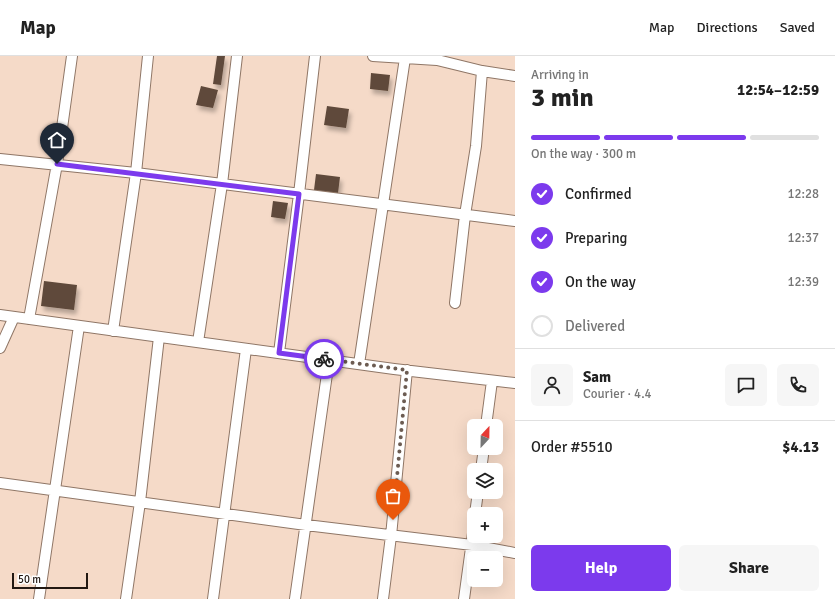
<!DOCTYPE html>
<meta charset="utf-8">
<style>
body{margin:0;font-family:Signika,sans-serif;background:#f6f6f6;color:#222;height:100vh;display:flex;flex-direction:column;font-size:15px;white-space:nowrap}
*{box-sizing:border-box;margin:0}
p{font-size:13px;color:#767676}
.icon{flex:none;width:22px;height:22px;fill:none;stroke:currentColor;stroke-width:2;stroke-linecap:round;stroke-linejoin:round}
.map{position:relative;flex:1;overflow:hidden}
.details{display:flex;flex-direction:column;background:#fff;width:320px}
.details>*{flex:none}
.needle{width:26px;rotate:22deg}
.tools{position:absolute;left:467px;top:363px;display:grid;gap:8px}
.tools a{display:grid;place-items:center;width:36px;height:36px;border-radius:6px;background:#fff;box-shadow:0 4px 16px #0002;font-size:20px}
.scale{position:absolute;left:12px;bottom:10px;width:76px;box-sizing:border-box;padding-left:4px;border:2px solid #221812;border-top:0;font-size:11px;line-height:14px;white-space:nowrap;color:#221812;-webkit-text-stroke:3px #fff;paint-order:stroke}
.pin{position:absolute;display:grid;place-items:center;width:34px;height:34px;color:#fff;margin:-41px -17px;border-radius:50% 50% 50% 0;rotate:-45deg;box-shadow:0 0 4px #0007}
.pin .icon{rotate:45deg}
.courier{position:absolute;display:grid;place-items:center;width:40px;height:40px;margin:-20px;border:3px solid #7c3aed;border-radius:50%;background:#fff;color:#222;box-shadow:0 1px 5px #0007}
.summary em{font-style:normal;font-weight:800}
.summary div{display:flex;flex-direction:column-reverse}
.summary{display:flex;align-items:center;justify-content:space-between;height:68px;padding:0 16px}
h1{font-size:26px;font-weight:800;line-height:30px}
.bar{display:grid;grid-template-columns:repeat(4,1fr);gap:6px 4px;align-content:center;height:48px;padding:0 16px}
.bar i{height:5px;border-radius:3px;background:#e0e0e0}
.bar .active{background:#7c3aed}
.bar p{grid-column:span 4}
.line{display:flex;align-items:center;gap:10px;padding:0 16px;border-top:1px solid #e0e0e0}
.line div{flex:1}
.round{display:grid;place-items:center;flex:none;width:42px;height:42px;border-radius:6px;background:#f6f6f6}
ol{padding:0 16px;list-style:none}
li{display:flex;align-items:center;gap:12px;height:44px}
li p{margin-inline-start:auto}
li .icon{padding:4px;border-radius:50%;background:#7c3aed;color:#fff;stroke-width:4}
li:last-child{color:#767676}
li i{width:22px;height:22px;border:2px solid #e0e0e0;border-radius:50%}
.cta{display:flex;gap:8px;margin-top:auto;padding:8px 16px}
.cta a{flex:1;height:46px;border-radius:6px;background:#7c3aed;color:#fff;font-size:16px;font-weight:800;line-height:46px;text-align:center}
.cta a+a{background:#f6f6f6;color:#222}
header{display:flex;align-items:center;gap:24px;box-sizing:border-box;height:56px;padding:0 20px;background:#fff;border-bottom:1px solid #e0e0e0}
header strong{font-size:19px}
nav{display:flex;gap:22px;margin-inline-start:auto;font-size:14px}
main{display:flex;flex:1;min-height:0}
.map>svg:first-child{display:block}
.building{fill:#5f493a;filter:url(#shadow)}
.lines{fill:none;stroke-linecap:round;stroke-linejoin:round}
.street-casing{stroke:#8f7666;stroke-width:12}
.street{stroke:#fff;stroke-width:10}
.done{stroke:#6c5c52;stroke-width:4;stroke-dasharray:0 7.2}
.route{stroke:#7c3aed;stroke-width:5}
</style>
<header>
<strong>Map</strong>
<nav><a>Map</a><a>Directions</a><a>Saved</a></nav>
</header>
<main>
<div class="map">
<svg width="515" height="543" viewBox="0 0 515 543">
<defs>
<filter id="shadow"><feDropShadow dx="2.5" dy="4.5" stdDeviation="2" flood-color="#0004"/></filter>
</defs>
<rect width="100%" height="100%" fill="#f5dac8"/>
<!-- building -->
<path class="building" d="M 217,0 L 225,0 L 221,29 L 213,28 Z
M 371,17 L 390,19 L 388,35 L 370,33 Z
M 201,30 L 218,34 L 213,52 L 196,49 Z
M 327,50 L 349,53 L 346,72 L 324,69 Z
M 316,118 L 340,121 L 338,137 L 314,134 Z
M 273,145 L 288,147 L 285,163 L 271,161 Z
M 44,225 L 77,229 L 74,254 L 41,250 Z"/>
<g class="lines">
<!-- street casing -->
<g class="street-casing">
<path id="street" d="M 373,0 L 437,4 L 482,15 L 515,20
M 0,103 L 136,117 L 515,165
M 455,247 L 465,159 L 476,90 L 482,15
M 0,259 L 394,313 L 515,327
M 29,263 L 57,108 L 72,0
M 113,275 L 136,117 L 148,0
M 198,286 L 222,128 L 237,0
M 0,292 L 14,261
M 279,297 L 299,138 L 315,0
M 359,308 L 405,2
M 486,370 L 492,325
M 481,414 L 484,392
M 0,427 L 306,469 L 472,489 L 515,497
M 475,458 L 478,436
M 39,543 L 79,270
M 126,543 L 140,446 L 159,281
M 213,543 L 246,293
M 295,543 L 329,304
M 383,543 L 391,480 L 407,314
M 464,543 L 474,470"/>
</g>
<!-- street -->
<use href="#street" class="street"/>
</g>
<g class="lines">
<!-- done -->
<path class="done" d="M 324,303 L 407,314 L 393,464"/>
<!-- route -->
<path class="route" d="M 57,108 L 299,138 L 279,297 L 324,303"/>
</g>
</svg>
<div class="tools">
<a><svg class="needle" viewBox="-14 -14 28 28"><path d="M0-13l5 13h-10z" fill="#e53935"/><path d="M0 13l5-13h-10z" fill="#767676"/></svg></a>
<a><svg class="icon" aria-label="layers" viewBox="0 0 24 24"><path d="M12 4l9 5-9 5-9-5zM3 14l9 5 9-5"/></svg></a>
<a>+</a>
<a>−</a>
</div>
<div class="scale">50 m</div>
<div class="pin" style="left:393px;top:464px;background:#ea580c"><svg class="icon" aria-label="bag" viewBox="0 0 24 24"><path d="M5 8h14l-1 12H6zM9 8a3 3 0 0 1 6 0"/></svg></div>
<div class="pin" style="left:57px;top:108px;background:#1f2937"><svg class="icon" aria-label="home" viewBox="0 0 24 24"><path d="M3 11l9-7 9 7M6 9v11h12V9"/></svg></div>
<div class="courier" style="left:324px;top:303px"><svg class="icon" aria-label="bike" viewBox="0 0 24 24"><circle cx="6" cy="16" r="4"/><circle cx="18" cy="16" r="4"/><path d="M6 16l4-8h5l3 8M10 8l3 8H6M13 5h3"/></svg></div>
</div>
<section class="details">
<div class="summary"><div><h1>3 min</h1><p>Arriving in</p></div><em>12:54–12:59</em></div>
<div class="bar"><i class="active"></i><i class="active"></i><i class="active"></i><i></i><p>On the way · 300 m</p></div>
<ol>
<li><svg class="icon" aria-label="check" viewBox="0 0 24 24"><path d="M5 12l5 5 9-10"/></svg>Confirmed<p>12:28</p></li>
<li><svg class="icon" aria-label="check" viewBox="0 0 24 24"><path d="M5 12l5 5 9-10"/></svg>Preparing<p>12:37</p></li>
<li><svg class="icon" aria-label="check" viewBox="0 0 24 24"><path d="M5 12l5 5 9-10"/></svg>On the way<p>12:39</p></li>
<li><i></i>Delivered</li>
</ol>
<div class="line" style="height:72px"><a class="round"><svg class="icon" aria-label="person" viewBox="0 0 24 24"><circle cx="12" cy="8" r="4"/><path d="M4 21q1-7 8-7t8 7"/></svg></a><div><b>Sam</b><p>Courier · 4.4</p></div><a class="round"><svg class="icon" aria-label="chat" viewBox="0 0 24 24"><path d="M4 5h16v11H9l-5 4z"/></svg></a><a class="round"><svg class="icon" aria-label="phone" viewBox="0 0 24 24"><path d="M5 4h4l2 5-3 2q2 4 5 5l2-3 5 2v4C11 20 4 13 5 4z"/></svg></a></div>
<div class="line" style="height:52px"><div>Order #5510</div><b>$4.13</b></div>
<div class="cta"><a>Help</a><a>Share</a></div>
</section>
</main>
